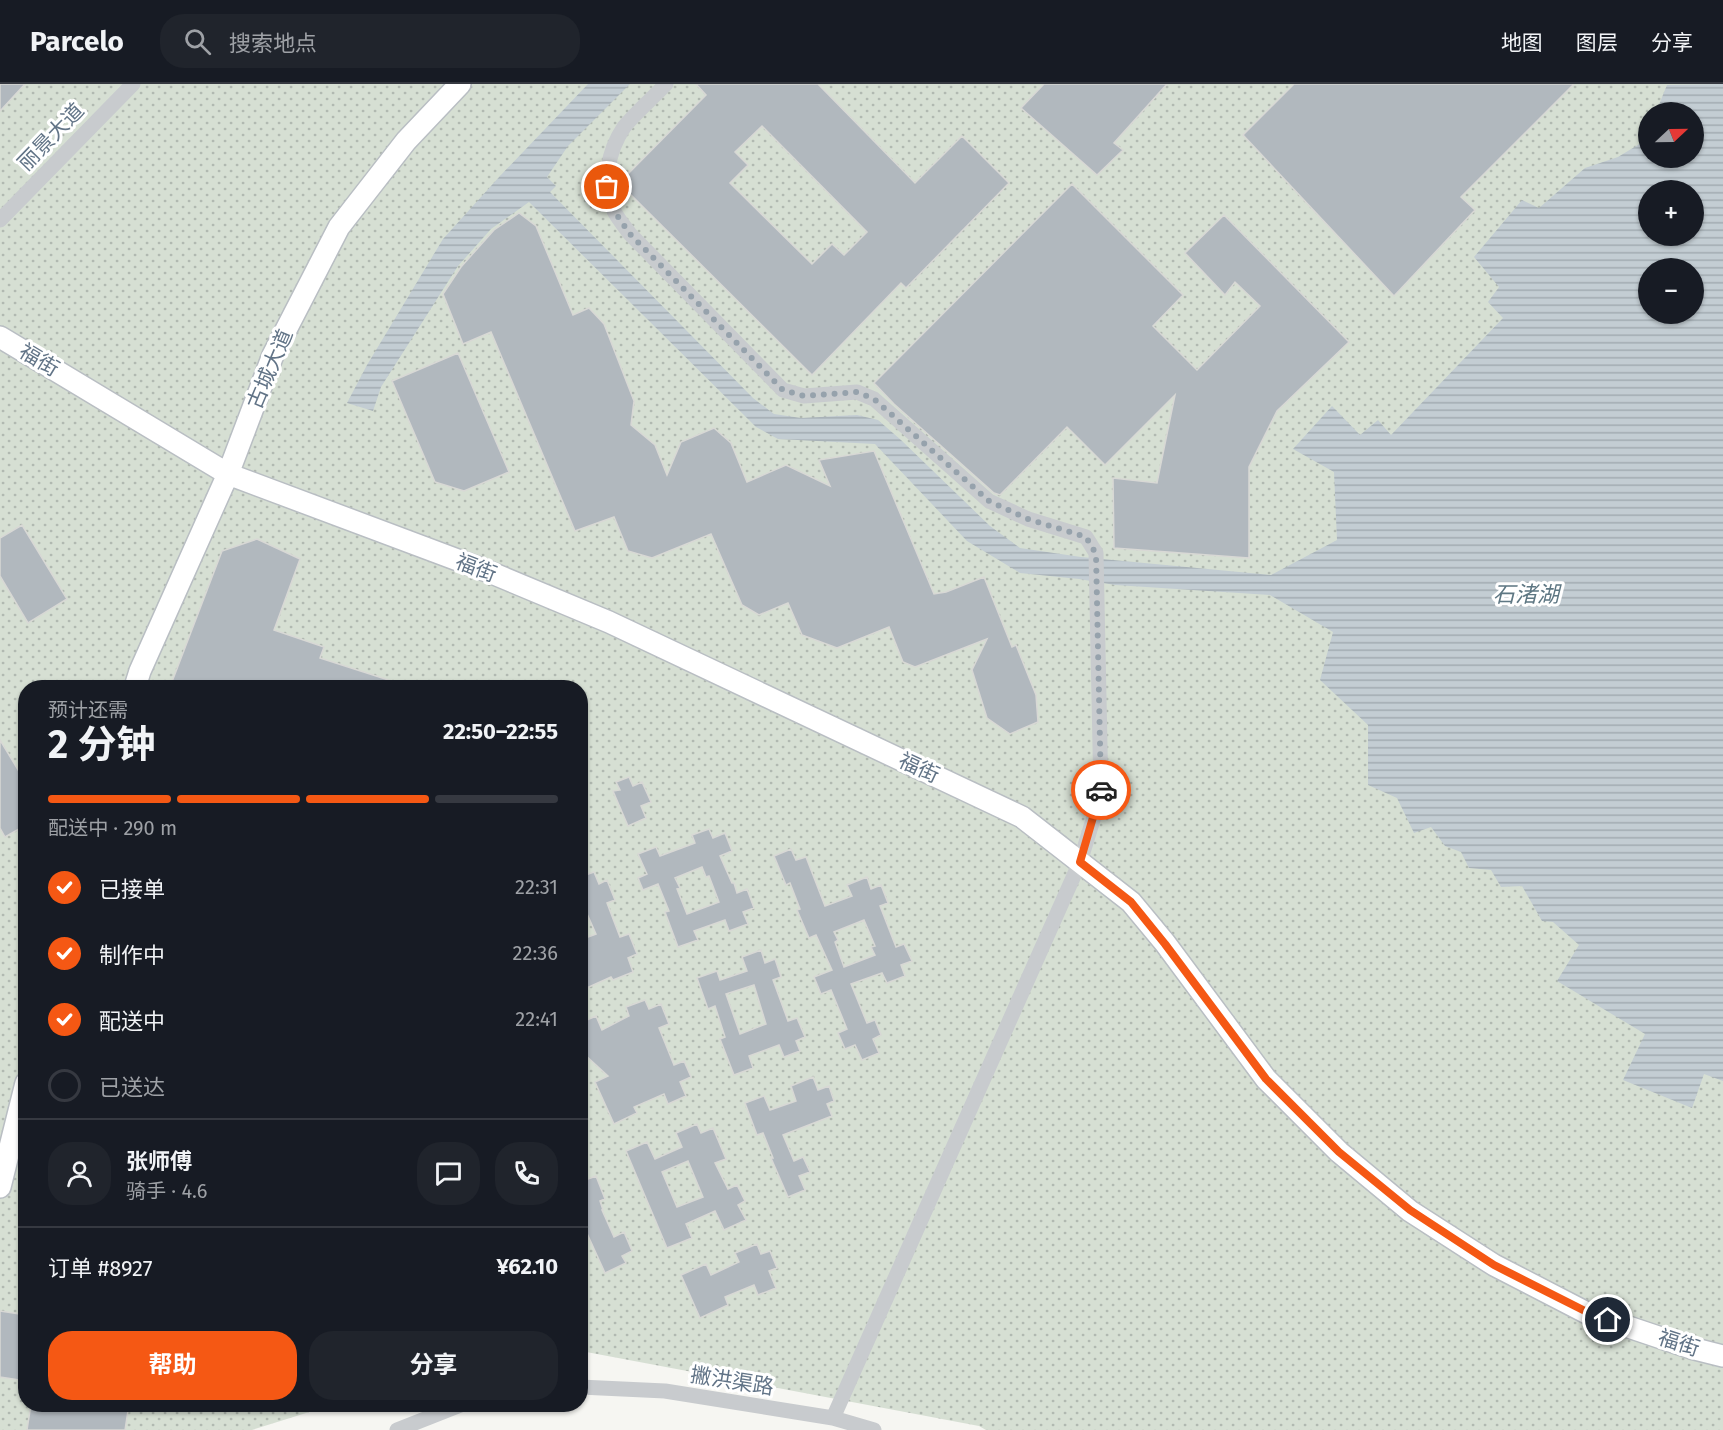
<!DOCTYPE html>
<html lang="zh">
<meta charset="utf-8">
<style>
body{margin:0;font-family:"Fira Sans","Noto Sans SC",sans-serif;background:#20242c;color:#f1f3f6;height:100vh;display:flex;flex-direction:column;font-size:22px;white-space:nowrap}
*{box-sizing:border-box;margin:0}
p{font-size:20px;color:#9ea1a6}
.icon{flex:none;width:33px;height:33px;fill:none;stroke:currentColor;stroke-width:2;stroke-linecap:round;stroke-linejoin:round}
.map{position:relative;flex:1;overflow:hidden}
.side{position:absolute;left:18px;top:596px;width:570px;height:732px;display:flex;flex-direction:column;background:#171b24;border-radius:24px;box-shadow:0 2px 4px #0004}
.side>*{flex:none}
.needle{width:39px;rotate:68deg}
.buttons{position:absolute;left:1638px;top:18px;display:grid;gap:12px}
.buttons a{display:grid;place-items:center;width:66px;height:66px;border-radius:50%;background:#171b24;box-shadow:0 2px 4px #0004;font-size:30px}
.pin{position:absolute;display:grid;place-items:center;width:51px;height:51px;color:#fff;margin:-26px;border:3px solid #fff;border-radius:50%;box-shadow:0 2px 6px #0007}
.courier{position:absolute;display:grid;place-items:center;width:60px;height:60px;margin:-30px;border:4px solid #f55814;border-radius:50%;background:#fff;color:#222;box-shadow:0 2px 8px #0007}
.headline em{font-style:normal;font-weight:700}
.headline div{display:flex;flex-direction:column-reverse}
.headline{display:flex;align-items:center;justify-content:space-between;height:102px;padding:0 30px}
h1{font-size:39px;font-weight:700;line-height:45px}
.bar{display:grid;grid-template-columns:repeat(4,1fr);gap:9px 6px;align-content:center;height:72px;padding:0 30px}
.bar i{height:8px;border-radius:4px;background:#363941}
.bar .current{background:#f55814}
.bar p{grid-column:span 4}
.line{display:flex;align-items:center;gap:15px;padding:0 30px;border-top:2px solid #363941}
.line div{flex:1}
.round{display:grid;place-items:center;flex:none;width:63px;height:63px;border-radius:24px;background:#20242c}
ol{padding:0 30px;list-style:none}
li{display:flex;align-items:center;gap:18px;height:66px}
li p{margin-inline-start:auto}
li .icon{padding:6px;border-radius:50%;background:#f55814;color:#fff;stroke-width:4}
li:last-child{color:#9ea1a6}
li i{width:33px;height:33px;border:3px solid #363941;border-radius:50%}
.button{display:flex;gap:12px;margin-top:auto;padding:12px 30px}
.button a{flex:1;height:69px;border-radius:24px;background:#f55814;color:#fff;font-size:24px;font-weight:700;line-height:69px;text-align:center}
.button a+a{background:#20242c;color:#f1f3f6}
header{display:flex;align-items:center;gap:36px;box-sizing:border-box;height:84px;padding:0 30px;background:#171b24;border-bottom:2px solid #363941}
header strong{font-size:28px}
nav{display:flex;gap:33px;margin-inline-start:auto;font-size:21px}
.search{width:420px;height:54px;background:#20242c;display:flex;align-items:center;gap:15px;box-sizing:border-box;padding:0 21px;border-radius:24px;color:#9ea1a6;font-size:22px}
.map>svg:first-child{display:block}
.park{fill:url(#park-dots);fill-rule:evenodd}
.water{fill:url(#water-rules);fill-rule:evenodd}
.building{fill:#b1b8be;stroke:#d8d8d5;stroke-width:1.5;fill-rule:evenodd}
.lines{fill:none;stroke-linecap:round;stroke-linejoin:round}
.secondary-casing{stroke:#b9bec3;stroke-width:24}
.street{stroke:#c8cbce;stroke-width:15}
.secondary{stroke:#fff;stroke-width:21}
.done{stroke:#96a2ac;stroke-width:6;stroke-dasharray:0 10.8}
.route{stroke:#f55814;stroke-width:8}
.labels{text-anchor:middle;stroke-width:6;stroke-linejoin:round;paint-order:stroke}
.street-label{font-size:21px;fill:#627487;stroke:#fff}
.water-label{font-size:22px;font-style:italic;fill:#5e7783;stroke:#fff}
</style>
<header>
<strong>Parcelo</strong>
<div class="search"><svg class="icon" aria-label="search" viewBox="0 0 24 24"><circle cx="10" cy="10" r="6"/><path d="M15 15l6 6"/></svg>搜索地点</div>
<nav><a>地图</a><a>图层</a><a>分享</a></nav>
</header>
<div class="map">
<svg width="1723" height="1346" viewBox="0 0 1723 1346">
<defs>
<pattern id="park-dots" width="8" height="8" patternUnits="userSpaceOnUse" patternTransform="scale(1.5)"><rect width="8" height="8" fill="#d6dfd3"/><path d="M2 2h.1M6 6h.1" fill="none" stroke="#b1b9b1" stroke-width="1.8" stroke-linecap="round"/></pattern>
<pattern id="water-rules" width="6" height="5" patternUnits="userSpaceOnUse" patternTransform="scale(1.5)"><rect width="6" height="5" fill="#c3cdd3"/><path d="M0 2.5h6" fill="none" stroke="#a2abb1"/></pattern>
</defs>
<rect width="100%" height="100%" fill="#f6f6f2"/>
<!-- park -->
<path class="park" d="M 0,0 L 1723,0 L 1723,1346 L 986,1346 L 979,1342 L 581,1267 L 580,603 L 26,603 L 26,1320 L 335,1320 L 252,1346 L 0,1346 ZM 1648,28 L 1694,28 L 1694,74 L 1648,74 ZM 1648,106 L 1694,106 L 1694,152 L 1648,152 ZM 1648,184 L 1694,184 L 1694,230 L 1648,230 Z"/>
<!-- water -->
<path class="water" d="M 588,0 L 630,0 L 568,62 L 547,93 L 556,102 L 550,108 L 753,314 L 774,330 L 801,334 L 857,331 L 878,336 L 901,356 L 990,442 L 1020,464 L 1081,473 L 1271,491 L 1337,456 L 1334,388 L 1293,365 L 1332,322 L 1360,351 L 1378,336 L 1391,351 L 1503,234 L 1488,218 L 1499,203 L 1474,173 L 1522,116 L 1539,124 L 1585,84 L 1618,73 L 1646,56 L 1648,49 L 1648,74 L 1694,74 L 1694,28 L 1656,28 L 1667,1 L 1723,0 L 1723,997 L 1704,990 L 1692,1024 L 1623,996 L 1645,950 L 1557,897 L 1579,861 L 1553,838 L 1542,837 L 1522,802 L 1501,803 L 1491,786 L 1469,784 L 1461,768 L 1445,762 L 1431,743 L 1414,749 L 1397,714 L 1368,701 L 1368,641 L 1320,596 L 1333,548 L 1270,511 L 1115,501 L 1079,495 L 1020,489 L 967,457 L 875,360 L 778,355 L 756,343 L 529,118 L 491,145 L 458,182 L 381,303 L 373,327 L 347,319 L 367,281 L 443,155 L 500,92 ZM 1648,106 L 1694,106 L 1694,152 L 1648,152 ZM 1648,184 L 1694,184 L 1694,230 L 1648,230 Z"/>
<!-- building -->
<path class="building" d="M 0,0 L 25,0 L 0,27 Z
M 696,0 L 818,0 L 915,99 L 962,52 L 1009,99 L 906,204 L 901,199 L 812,291 L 619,99 L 706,11 ZM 762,42 L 867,148 L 844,171 L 832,160 L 812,180 L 730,99 L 748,81 L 735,68 Z
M 1044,0 L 1167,0 L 1114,59 L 1123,66 L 1097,91 L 1021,24 Z
M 1294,0 L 1574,0 L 1461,113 L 1475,126 L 1394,212 L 1243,51 Z
M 1072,100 L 1183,211 L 1153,242 L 1197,286 L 1260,222 L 1235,198 L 1225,211 L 1185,169 L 1224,131 L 1349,258 L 1277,327 L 1249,383 L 1249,474 L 1114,464 L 1113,394 L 1157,399 L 1175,311 L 1105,381 L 1067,343 L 1000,411 L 994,409 L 894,320 L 874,299 Z
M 519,129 L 536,142 L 573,231 L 589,224 L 604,240 L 634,317 L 631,341 L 655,361 L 667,391 L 681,358 L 714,344 L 731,359 L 747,398 L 786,381 L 830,402 L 819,376 L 874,367 L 934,510 L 946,508 L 984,493 L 1012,563 L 1016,561 L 1036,611 L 1038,638 L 1010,650 L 987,634 L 972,586 L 987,555 L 915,583 L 903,578 L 889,543 L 837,564 L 802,551 L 788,519 L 759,531 L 742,521 L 711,450 L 652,474 L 628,467 L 614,433 L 575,447 L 491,248 L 463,260 L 443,210 L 461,183 L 494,146 Z
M 458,269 L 509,388 L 464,407 L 435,398 L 392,297 Z
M 22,441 L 67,515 L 28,539 L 0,492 L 0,454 Z
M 257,455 L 300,475 L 274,546 L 324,563 L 320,574 L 401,600 L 400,603 L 170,603 L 222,467 Z
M 0,656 L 26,699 L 26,741 L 5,753 L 0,744 Z
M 629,693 L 633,702 L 642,698 L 651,718 L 641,722 L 646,734 L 628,742 L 613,707 L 620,706 L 616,698 Z
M 709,745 L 713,754 L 725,749 L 732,767 L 720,772 L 732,799 L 734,799 L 737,809 L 747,805 L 754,824 L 743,828 L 748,840 L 729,847 L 725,836 L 694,847 L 698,856 L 678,863 L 665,828 L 669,827 L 658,800 L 643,806 L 638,794 L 647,790 L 638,770 L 656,763 L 660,772 L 695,759 L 692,751 ZM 702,783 L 706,793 L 709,792 L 719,818 L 687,830 L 677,805 L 680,804 L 675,794 Z
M 791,765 L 796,776 L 806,773 L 825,822 L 852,812 L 847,801 L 867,793 L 871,805 L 881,801 L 888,819 L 880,822 L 896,863 L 904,860 L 912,877 L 901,881 L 905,892 L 887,899 L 882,889 L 851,900 L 867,939 L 875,936 L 881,951 L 873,955 L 879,969 L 862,976 L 855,961 L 845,965 L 838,949 L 847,945 L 831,906 L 821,910 L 814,893 L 832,886 L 816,851 L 809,854 L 797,826 L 800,825 L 790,799 L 786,801 L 774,772 ZM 864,836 L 875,862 L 871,863 L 875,871 L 844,883 L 835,858 L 838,856 L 834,848 Z
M 594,788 L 599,800 L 607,796 L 615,816 L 607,819 L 620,853 L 629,850 L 637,870 L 628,874 L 633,888 L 613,896 L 611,893 L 580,907 L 580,856 L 596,850 L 580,814 L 580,793 Z
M 761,866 L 765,879 L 775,875 L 781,893 L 773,896 L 784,926 L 788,937 L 797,934 L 805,953 L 796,957 L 800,967 L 784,973 L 779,961 L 749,972 L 753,984 L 734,991 L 720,955 L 725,953 L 715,922 L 708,925 L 697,894 L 717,887 L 720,896 L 747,887 L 742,873 ZM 754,901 L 766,940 L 740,950 L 726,910 Z
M 645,916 L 649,925 L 661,920 L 669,940 L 659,944 L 674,981 L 684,977 L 691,993 L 680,998 L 686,1012 L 668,1020 L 664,1010 L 634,1023 L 637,1029 L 614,1040 L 595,998 L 608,992 L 584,970 L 580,963 L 580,939 L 596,932 L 602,946 L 629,932 L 626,923 Z
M 813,993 L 818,1006 L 829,1002 L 834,1017 L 827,1020 L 832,1032 L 783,1051 L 794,1077 L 803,1073 L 810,1088 L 799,1092 L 805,1106 L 788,1113 L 771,1074 L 773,1074 L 763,1049 L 757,1051 L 745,1019 L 764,1012 L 770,1026 L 796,1017 L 791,1002 Z
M 697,1040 L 701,1049 L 713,1044 L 726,1075 L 715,1079 L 728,1105 L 737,1101 L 745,1117 L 738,1121 L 746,1136 L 724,1146 L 715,1127 L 686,1140 L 692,1154 L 667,1164 L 626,1067 L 647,1058 L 655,1075 L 682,1063 L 676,1049 ZM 688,1077 L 703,1113 L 677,1123 L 662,1088 Z
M 596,1092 L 605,1115 L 600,1117 L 603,1126 L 602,1126 L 614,1153 L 624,1148 L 632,1167 L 622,1172 L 626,1179 L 605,1189 L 580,1134 L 580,1098 Z
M 757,1160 L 761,1170 L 770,1167 L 777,1184 L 769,1187 L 776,1204 L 758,1211 L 754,1201 L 725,1213 L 728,1221 L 700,1234 L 681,1191 L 706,1180 L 711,1191 L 739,1178 L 735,1169 Z
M 0,1227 L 26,1231 L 26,1297 L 0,1293 Z
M 31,1320 L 129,1320 L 125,1346 L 27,1346 Z"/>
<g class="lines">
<!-- secondary casing -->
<g class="secondary-casing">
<path id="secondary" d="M 0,253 L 228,390 L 487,487 L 609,538 L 1022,733 L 1131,818 L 1165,859 L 1266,995 L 1339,1068 L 1410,1127 L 1494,1181 L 1587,1229 L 1691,1264 L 1723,1272
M 135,603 L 140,587 L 228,390 L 273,271 L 339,143 L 406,57 L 460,0
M 0,1103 L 26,999"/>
</g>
<!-- street -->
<path class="street" d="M 666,0 C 653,14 636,28 624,43 C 608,67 601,101 614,127 C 618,135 625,143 630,150 L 783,306 L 804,312 L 857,308 L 874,315 L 989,417 L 1028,435 L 1086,453 L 1096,469 L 1101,710 L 1080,778 L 833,1334
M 0,136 L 133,0
M 580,1303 L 665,1307 L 833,1334 L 874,1346
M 397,1346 L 463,1320"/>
<!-- secondary -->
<use href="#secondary" class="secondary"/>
</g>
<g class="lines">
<!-- done -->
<path class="done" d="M 607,103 L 614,127 L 630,150 L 783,306 L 804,312 L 857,308 L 874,315 L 989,417 L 1028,435 L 1086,453 L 1096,470 L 1101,706"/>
<!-- route -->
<path class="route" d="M 1101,706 L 1080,778 L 1131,818 L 1165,860 L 1266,995 L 1339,1068 L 1410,1126 L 1494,1181 L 1587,1228 L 1608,1236"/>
</g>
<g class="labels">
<!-- street labels -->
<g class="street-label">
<text transform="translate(51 53) rotate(-46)" y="7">丽景大道</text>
<text transform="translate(39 276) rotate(31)" y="7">福街</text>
<text transform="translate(270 285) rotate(-67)" y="7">古城大道</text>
<text transform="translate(476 484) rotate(21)" y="7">福街</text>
<text transform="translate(919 684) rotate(25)" y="7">福街</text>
<text transform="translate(1679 1259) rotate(18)" y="7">福街</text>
<text transform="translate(732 1297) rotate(9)" y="7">撇洪渠路</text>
</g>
<!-- water labels -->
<g class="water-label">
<text x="1526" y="518">石渚湖</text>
</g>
</g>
</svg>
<div class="buttons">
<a><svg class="needle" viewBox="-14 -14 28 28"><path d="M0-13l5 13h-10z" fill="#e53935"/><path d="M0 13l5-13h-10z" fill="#9ea1a6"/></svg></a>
<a>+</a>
<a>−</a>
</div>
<div class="pin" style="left:607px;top:103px;background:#ea580c"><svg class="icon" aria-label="bag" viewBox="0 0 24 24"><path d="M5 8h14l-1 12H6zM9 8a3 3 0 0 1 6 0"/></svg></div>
<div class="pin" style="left:1608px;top:1236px;background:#1f2937"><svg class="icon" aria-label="home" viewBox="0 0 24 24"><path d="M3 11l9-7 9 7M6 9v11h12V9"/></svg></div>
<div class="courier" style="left:1101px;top:706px"><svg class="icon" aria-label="car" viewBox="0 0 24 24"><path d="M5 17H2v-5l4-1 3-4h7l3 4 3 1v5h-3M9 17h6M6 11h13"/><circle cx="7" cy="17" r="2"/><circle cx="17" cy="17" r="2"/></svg></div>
<section class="side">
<div class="headline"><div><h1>2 分钟</h1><p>预计还需</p></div><em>22:50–22:55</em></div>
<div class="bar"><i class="current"></i><i class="current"></i><i class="current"></i><i></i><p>配送中 · 290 m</p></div>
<ol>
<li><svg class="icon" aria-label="check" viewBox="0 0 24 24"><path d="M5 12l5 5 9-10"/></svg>已接单<p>22:31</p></li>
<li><svg class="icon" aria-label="check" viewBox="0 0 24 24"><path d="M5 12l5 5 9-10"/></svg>制作中<p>22:36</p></li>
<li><svg class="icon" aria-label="check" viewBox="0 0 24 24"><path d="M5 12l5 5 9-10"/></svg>配送中<p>22:41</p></li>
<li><i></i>已送达</li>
</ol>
<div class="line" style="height:108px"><a class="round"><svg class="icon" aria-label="person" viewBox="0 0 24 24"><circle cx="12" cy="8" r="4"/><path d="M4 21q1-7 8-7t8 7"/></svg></a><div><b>张师傅</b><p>骑手 · 4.6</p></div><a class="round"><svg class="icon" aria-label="chat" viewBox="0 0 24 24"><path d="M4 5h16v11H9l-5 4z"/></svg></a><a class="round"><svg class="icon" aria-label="phone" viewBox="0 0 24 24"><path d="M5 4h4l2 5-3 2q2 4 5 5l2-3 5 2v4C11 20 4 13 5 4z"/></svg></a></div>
<div class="line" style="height:78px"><div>订单 #8927</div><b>¥62.10</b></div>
<div class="button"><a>帮助</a><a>分享</a></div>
</section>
</div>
